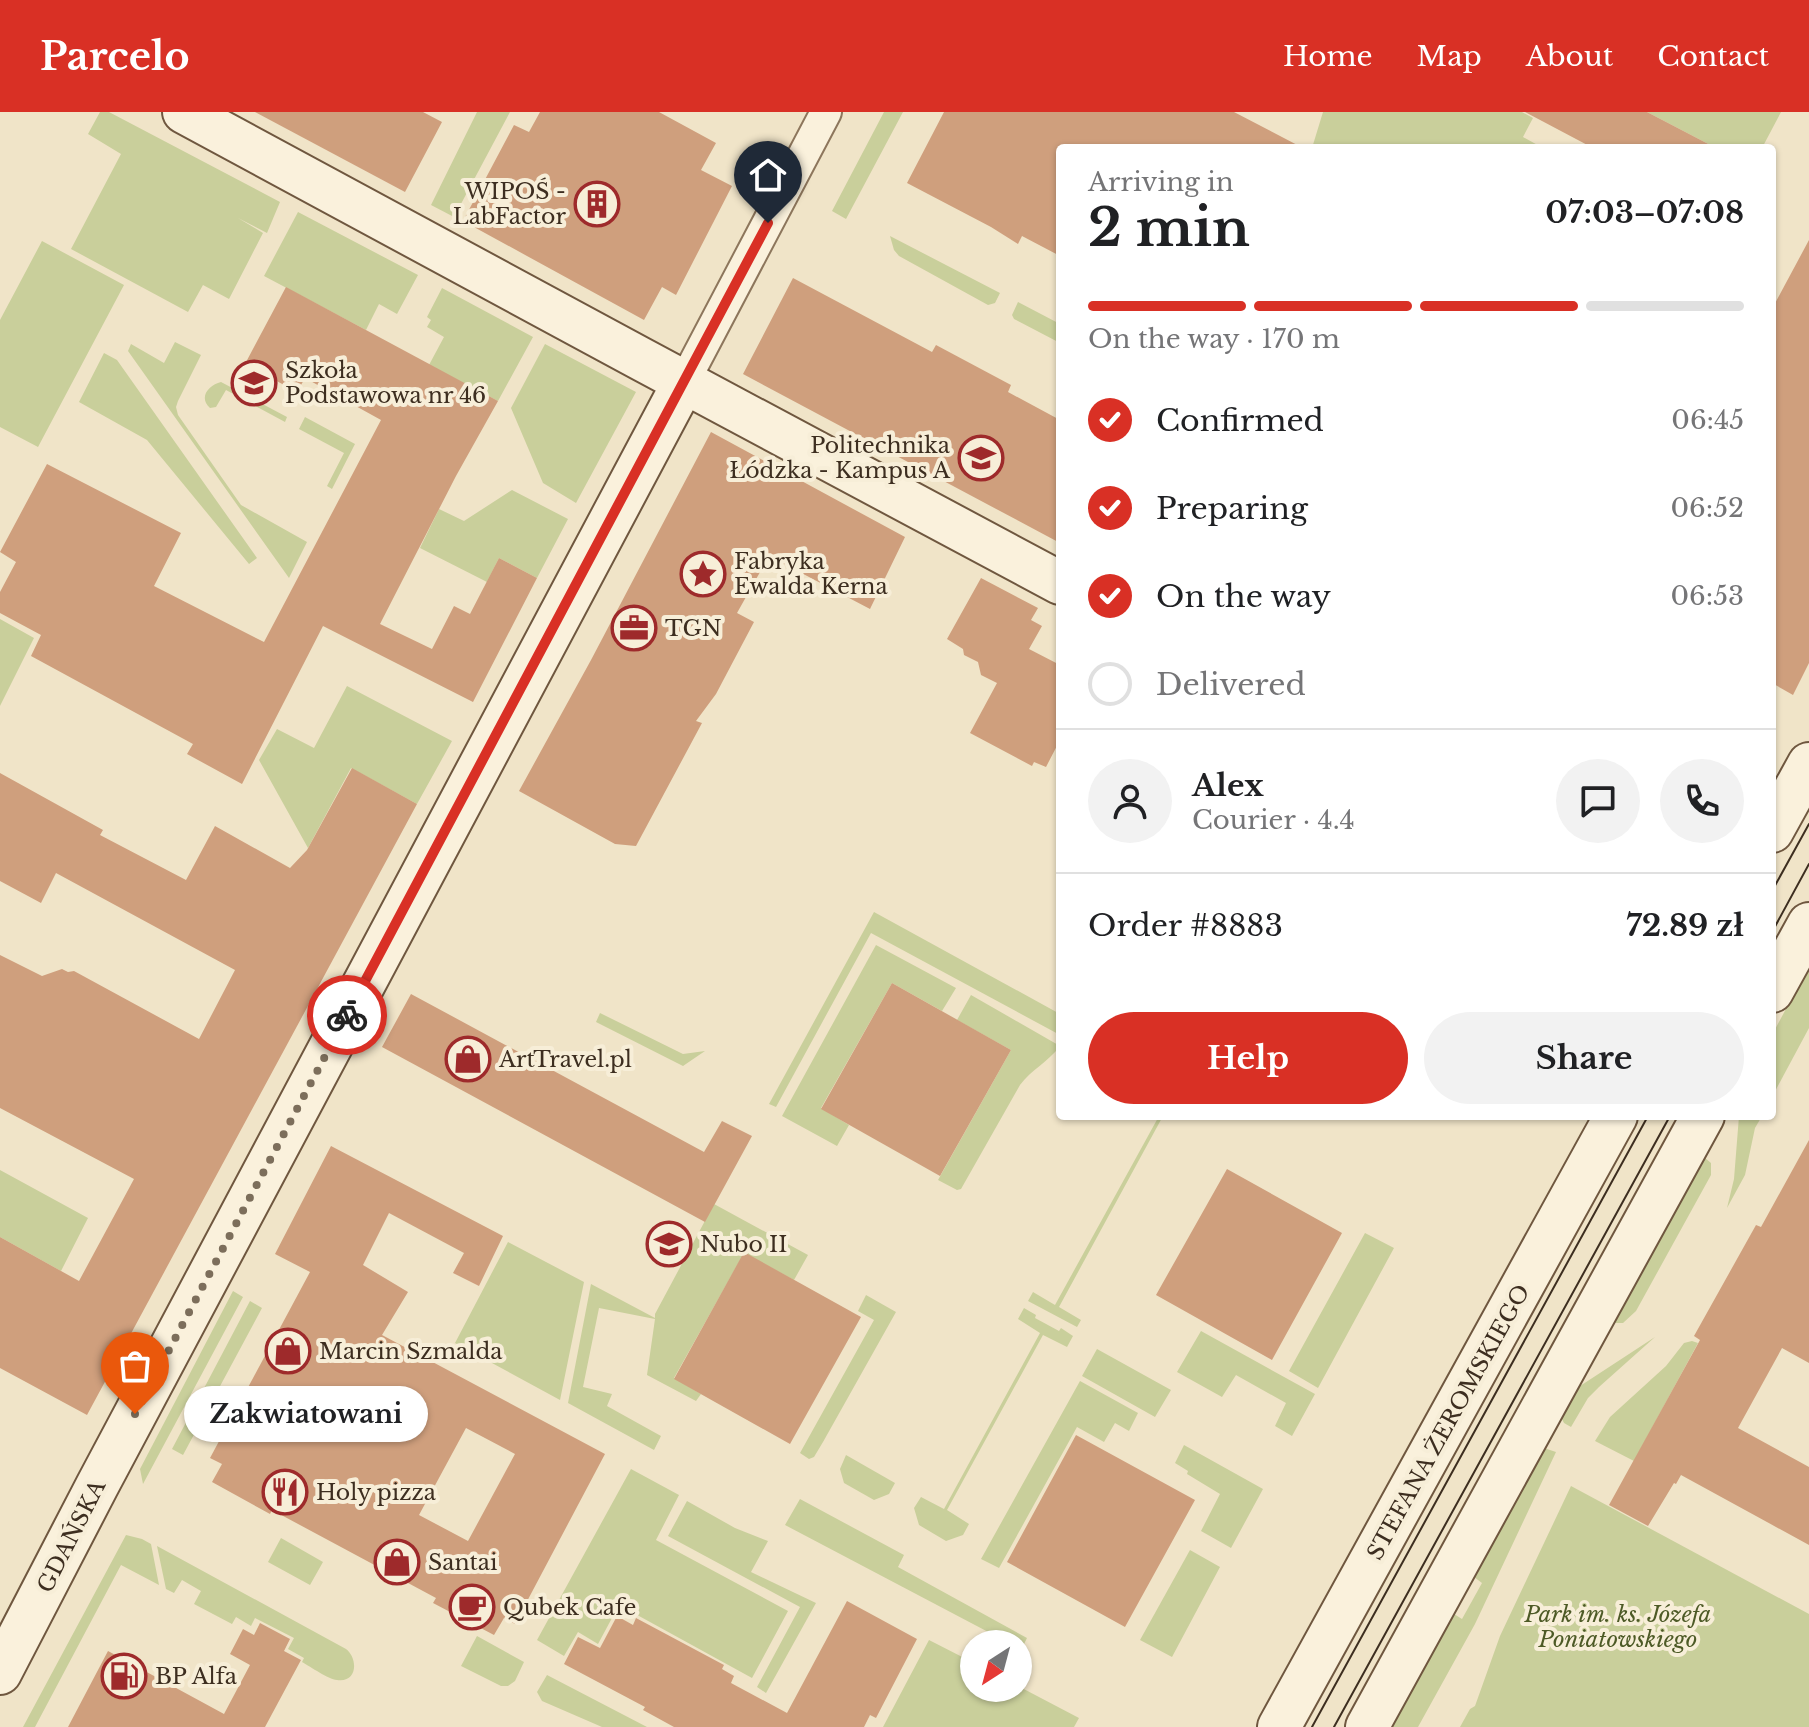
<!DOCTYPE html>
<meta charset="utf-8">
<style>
body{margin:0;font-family:"Libre Baskerville",serif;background:#f2f2f2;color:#202124;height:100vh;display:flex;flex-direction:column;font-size:30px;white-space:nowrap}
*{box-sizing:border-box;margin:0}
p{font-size:26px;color:#757577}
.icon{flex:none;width:44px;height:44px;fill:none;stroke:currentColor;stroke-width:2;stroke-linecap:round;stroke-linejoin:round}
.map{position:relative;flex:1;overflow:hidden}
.side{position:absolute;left:1056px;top:32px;width:720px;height:976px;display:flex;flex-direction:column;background:#fff;border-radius:8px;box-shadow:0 2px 6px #0004}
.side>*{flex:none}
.needle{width:52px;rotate:216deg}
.buttons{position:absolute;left:960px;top:1518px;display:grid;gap:16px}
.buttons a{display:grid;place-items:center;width:72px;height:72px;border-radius:50%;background:#fff;box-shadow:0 2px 6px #0004;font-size:40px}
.pin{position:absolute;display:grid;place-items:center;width:68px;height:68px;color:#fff;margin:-82px -34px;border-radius:50% 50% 50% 0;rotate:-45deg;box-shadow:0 0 8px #0007}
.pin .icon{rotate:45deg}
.courier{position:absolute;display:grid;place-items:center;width:80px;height:80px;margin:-40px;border:6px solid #d93025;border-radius:50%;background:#fff;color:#222;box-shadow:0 2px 10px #0007}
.bubble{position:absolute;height:56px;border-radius:28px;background:#fff;box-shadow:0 2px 6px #0004;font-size:26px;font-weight:700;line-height:56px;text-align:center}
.head em{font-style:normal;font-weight:700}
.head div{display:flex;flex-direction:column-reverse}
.head{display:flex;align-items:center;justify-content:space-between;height:136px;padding:0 32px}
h1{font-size:52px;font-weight:700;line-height:60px}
.bar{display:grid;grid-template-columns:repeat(4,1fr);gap:12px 8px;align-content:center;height:96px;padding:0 32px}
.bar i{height:10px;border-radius:6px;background:#e0e0e0}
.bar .selected{background:#d93025}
.bar p{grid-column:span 4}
.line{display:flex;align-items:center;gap:20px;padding:0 32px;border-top:2px solid #e0e0e0}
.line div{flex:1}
.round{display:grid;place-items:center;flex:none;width:84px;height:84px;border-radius:42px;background:#f2f2f2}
ol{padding:0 32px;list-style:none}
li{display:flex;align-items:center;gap:24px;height:88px}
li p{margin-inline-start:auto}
li .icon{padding:8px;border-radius:50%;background:#d93025;color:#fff;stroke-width:4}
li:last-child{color:#757577}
li i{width:44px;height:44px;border:4px solid #e0e0e0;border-radius:50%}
.action{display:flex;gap:16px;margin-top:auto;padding:16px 32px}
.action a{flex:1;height:92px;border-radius:48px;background:#d93025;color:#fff;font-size:32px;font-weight:700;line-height:92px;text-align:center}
.action a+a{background:#f2f2f2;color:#202124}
header{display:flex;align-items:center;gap:48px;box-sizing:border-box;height:112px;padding:0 40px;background:#d93025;color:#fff}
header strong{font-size:38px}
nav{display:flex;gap:44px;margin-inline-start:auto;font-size:28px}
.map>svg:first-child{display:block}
.green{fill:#c9cf9b}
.building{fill:#cf9f7d;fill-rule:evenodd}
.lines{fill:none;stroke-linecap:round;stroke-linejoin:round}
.street-casing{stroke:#8d765c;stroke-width:34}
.secondary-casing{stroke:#6f573f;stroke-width:46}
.street{stroke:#faf1dc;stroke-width:30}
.secondary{stroke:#faf1dc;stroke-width:42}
.tram{stroke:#3d2e20;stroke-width:2}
.done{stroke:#7c6e5b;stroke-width:8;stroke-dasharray:0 14.4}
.route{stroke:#d93025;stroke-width:10}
.labels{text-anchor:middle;stroke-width:8;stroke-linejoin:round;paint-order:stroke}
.poi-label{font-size:22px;fill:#3d2e20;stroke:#f7eed8;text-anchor:start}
.street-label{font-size:22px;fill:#3d2e20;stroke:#f7eed8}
.park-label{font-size:22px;font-style:italic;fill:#4d5a26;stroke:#f7eed8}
</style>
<header>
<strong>Parcelo</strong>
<nav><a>Home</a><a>Map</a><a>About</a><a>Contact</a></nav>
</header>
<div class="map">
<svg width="1809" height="1615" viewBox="0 0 1809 1615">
<rect width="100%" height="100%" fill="#f0e4c8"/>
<!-- green -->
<path class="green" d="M 100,0 L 109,0 L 280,90 L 267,121 L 238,106 L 263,121 L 229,187 L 203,173 L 188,200 L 71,137 L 121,42 L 88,22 Z
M 477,0 L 510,0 L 454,105 L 431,93 Z
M 884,0 L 903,0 L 846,107 L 832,99 Z
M 1323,0 L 1522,0 L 1533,6 L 1523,25 L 1543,36 L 1312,36 Z
M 1647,0 L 1781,0 L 1762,36 L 1716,36 Z
M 298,100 L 418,163 L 397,202 L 379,192 L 366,218 L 264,164 Z
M 890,124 L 1000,181 L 995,191 L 988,193 L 899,144 L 894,138 Z
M 42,129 L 124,173 L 38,335 L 0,315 L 0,208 Z
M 442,176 L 533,225 L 498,289 L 429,253 L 444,225 L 427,215 L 431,208 L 427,205 Z
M 1018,190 L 1060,212 L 1060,231 L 1014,207 L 1012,203 Z
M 175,230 L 201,243 L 178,289 L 176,295 L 178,303 L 241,393 L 307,430 L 289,466 L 128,239 L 131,232 L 164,251 Z
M 545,232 L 636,280 L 576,391 L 543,371 L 511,296 Z
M 104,241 L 117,248 L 257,446 L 249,452 L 147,328 L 79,290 Z
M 221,270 L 287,305 L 285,310 L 226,278 L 216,295 L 210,296 C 198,285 209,273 221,270 Z
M 305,305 L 355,332 L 332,377 L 327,374 L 344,341 L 299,317 Z
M 512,378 L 568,407 L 537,466 L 499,446 L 487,470 L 420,436 L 439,397 L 464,409 Z
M 0,507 L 34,526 L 0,594 Z
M 347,574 L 452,629 L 417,692 L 351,656 L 308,736 L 259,648 L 277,617 L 314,636 Z
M 874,800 L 1060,902 L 1060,923 L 871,821 L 776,995 L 769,992 Z
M 876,833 L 956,876 L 942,899 L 892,871 L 821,996 L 849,1013 L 837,1034 L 782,1004 Z
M 1809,854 L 1809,916 L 1772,985 L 1772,923 Z
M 971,883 L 1060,934 C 1048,950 1031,958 1020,973 L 961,1077 L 957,1078 L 938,1068 L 1011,938 L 957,908 Z
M 600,901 L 683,942 L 705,939 L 683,954 L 596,910 Z
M 1159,1004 L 1163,1004 L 1059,1195 L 1081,1208 L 1077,1215 L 1028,1189 L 1033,1180 L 1055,1193 Z
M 1739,1004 L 1762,1004 L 1755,1016 L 1745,1063 L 1727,1096 L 1734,1067 Z
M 1705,1046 L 1711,1051 L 1711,1063 L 1636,1199 L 1623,1211 L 1615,1211 Z
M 0,1058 L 88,1106 L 61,1159 L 0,1125 Z
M 714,1092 L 808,1143 L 794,1168 L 744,1141 L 674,1266 L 701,1282 L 696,1289 L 647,1263 L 655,1207 L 599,1196 L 583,1275 L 612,1282 L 607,1294 L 661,1324 L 654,1338 L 568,1291 L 591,1172 L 655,1206 L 655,1202 Z
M 1365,1121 L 1394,1136 L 1318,1276 L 1289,1259 Z
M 508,1130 L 584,1170 L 560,1288 L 455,1231 Z
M 233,1179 L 243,1185 L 143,1372 L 140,1357 Z
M 866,1183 L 896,1200 L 823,1330 L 814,1345 L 809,1347 L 800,1341 L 874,1208 L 858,1199 Z
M 250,1189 L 262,1196 L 183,1343 L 172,1337 Z
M 1024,1196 L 1036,1203 L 1035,1206 L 1059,1219 L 1061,1216 L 1073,1224 L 1067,1235 L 1043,1223 L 947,1398 L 969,1412 L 963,1423 L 946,1429 L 919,1413 L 914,1396 L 921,1385 L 944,1397 L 1040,1221 L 1018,1207 Z
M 1201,1219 L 1315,1282 L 1292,1324 L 1275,1314 L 1286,1291 L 1236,1263 L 1222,1285 L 1177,1260 Z
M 1655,1225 L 1599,1275 L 1588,1286 L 1571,1315 L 1564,1311 L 1561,1305 L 1577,1276 Z
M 1692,1229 L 1698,1231 L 1634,1349 L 1595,1329 L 1610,1305 L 1666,1254 L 1684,1231 Z
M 1097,1237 L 1171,1278 L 1155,1305 L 1082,1264 Z
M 1080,1269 L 1138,1301 L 1129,1319 L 1115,1311 L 1104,1330 L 1077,1315 L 999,1456 L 981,1447 Z
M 1184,1333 L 1263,1377 L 1231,1436 L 1201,1419 L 1220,1382 L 1187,1362 L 1188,1359 L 1175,1351 Z
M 1544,1336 L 1556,1340 L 1475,1512 L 1418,1615 L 1391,1615 L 1454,1502 L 1462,1507 L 1482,1471 L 1474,1465 Z
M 846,1343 L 895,1371 L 889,1382 L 874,1388 L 844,1371 L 840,1357 Z
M 631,1357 L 679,1383 L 656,1428 L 788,1499 L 752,1566 L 619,1493 L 598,1532 L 578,1520 L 564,1544 L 537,1528 Z
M 1571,1374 L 1809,1502 L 1809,1615 L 1460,1615 L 1470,1597 L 1475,1594 L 1500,1524 Z
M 800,1387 L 904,1443 L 898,1455 L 1027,1526 L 1021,1538 L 1018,1536 L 1018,1532 L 1011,1532 L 785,1413 Z
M 687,1389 L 735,1416 L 768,1429 L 751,1460 L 816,1491 L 766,1581 L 757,1575 L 800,1495 L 668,1424 Z
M 126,1423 L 142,1427 L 151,1432 L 159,1473 L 121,1453 L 35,1615 L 23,1615 Z
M 281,1426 L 323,1450 L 310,1473 L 268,1450 Z
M 157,1434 L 346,1537 C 358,1546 358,1571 337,1568 C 328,1567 311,1555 302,1550 L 304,1546 L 288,1537 L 294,1526 L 255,1506 L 251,1514 L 236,1505 L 232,1512 L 194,1492 L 201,1479 L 182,1468 L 174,1481 L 166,1477 Z
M 1190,1438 L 1220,1455 L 1172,1545 L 1140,1528 Z
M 477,1524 L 524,1550 L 515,1569 L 508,1574 L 501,1574 L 461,1554 Z
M 929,1528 L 974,1551 L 974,1576 L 1018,1576 L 1018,1574 L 1079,1606 L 1074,1615 L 883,1615 Z
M 547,1563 L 647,1615 L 602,1615 L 542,1589 L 537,1580 Z"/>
<!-- building -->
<path class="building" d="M 255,0 L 423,0 L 442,10 L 405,80 Z
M 540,0 L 659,0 L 716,31 L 701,58 L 732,74 L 676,183 L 662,175 L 644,208 L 463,109 L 514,13 L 529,20 Z
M 944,0 L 1234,0 L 1303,36 L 1060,36 L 1060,144 L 1022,124 L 1018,132 L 991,115 L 907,71 Z
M 1525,0 L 1647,0 L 1716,36 L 1593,36 Z
M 1809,128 L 1809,551 L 1793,583 L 1772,571 L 1772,197 Z
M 793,166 L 932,240 L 936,233 L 1011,273 L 1008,280 L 1060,308 L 1060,431 L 743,262 Z
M 286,175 L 498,289 L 456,364 L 380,512 L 432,537 L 454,494 L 470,502 L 499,446 L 537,466 L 473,590 L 323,514 L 242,672 L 187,642 L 193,632 L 31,544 L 41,523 L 0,501 L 0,480 L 16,450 L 0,440 L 47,352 L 181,421 L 154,474 L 264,530 L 381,308 L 305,266 L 297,280 L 245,252 Z
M 711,320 L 905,425 L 870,497 L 769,444 L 737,501 L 754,510 L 716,582 L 696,609 L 702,611 L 636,734 L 615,732 L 519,679 L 591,548 Z
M 981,466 L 1038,496 L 1031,508 L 1042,514 L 1029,537 L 1060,553 L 1060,628 L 1046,655 L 1034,650 L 1032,654 L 970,621 L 997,571 L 981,563 L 978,550 L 964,543 L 963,537 L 947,527 Z
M 352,656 L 417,692 L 87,1303 L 0,1256 L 0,1125 L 79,1169 L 134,1067 L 0,996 L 0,843 L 42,864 L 62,857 L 68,860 L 74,859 L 199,927 L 235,858 L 56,761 L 41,791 L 0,769 L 0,661 L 103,718 L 100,723 L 186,768 L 215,714 L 290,756 L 307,738 Z
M 892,871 L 1011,938 L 940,1064 L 821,997 Z
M 411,882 L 704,1040 L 722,1009 L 752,1024 L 705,1110 L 382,935 Z
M 1809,1028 L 1809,1251 L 1782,1236 L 1738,1316 L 1809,1355 L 1809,1433 L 1681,1363 L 1676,1372 L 1674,1371 L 1648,1414 L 1609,1393 L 1700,1228 L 1694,1224 L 1756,1113 L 1761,1115 Z
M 331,1034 L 503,1124 L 479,1174 L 453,1161 L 464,1141 L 389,1101 L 363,1153 L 408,1180 L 382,1223 L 605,1342 L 515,1512 L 504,1506 L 494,1523 L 433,1491 L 436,1486 L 272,1398 L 270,1402 L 212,1370 L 222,1352 L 210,1346 L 310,1160 L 275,1142 ZM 466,1316 L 515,1342 L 468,1429 L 419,1403 Z
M 1227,1057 L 1342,1121 L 1272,1248 L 1156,1183 Z
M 744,1140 L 861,1205 L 790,1332 L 674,1267 Z
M 1076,1323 L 1195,1388 L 1125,1515 L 1007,1450 Z
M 847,1489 L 917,1527 L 876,1606 L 870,1603 L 864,1615 L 674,1615 L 643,1598 L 645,1595 L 564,1552 L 578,1525 L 600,1536 L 617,1504 L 633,1513 L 636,1506 L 724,1553 L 722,1557 L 734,1564 L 731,1571 L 787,1601 Z
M 260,1511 L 290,1527 L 284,1539 L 301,1548 L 265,1615 L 68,1615 L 108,1539 L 224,1602 L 250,1553 L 230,1542 L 243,1517 L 254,1523 Z"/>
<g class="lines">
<!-- street casing -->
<g class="street-casing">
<path id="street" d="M 684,270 L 826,0"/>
</g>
<!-- secondary casing -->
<g class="secondary-casing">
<path id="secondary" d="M 184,0 L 643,248 L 1060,471
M 1772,719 L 1809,652
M 1772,879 L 1809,812
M 0,1561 L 97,1374 L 684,270
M 1279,1615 L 1616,1004
M 1367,1615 L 1703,1004"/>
</g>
<!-- street -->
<use href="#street" class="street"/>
<!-- secondary -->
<use href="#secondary" class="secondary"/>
<!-- tram -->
<path class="tram" d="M 1772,779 L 1809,712
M 1772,820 L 1809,752
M 1312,1615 L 1648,1004
M 1334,1615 L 1670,1004"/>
</g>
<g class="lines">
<!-- done -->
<path class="done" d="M 135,1302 L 347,903"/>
<!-- route -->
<path class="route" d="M 347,903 L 768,111"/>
</g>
<!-- icons -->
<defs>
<g id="building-ring" transform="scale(2.3)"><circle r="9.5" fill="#f7eed8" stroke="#9e2a2b" stroke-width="1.5"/><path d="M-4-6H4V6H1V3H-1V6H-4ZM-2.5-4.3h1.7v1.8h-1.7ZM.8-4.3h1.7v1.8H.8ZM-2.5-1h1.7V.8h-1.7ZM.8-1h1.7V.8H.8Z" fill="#9e2a2b"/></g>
<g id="school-ring" transform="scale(2.3)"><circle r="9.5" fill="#f7eed8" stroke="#9e2a2b" stroke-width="1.5"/><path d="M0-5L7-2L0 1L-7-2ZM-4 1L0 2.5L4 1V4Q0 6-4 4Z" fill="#9e2a2b"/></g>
<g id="university-ring" transform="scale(2.3)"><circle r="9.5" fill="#f7eed8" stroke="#9e2a2b" stroke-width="1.5"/><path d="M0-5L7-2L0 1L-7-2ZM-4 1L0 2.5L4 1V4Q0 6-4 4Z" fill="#9e2a2b"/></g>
<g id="sight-ring" transform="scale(2.3)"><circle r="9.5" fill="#f7eed8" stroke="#9e2a2b" stroke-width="1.5"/><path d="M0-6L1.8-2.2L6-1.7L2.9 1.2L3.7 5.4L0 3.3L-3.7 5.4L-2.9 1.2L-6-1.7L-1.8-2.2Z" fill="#9e2a2b"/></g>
<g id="office-ring" transform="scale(2.3)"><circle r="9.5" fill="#f7eed8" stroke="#9e2a2b" stroke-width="1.5"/><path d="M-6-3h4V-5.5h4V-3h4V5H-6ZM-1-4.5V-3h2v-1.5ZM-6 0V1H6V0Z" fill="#9e2a2b"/></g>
<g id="shop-ring" transform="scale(2.3)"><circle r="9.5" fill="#f7eed8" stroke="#9e2a2b" stroke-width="1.5"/><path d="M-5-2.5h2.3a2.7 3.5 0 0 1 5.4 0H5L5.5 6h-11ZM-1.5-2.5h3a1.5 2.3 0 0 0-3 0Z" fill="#9e2a2b"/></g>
<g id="restaurant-ring" transform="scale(2.3)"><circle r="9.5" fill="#f7eed8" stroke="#9e2a2b" stroke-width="1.5"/><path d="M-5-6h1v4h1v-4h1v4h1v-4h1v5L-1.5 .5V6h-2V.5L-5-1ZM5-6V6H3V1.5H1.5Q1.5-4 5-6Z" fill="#9e2a2b"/></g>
<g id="cafe-ring" transform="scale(2.3)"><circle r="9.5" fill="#f7eed8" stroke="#9e2a2b" stroke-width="1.5"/><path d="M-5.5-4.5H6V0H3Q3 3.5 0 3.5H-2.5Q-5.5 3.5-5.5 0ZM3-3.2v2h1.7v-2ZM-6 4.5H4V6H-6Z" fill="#9e2a2b"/></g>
<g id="fuel-ring" transform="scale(2.3)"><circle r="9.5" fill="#f7eed8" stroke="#9e2a2b" stroke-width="1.5"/><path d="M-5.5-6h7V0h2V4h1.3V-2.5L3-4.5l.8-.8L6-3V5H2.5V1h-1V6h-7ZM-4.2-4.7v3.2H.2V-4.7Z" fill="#9e2a2b"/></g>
</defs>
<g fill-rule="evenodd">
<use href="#building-ring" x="597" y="92"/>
<use href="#school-ring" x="254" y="271"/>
<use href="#university-ring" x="981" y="346"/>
<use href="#sight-ring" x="703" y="462"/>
<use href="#office-ring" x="634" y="516"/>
<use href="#shop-ring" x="468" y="947"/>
<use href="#school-ring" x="669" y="1132"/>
<use href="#shop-ring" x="288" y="1239"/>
<use href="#restaurant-ring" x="285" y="1380"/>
<use href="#shop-ring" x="397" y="1450"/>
<use href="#cafe-ring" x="472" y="1495"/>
<use href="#fuel-ring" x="124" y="1564"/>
</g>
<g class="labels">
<!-- poi labels -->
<g class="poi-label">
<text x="566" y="87" text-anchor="end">WIPOŚ -<tspan x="566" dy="25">LabFactor</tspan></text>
<text x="285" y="266">Szkoła<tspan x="285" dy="25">Podstawowa nr 46</tspan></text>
<text x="950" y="341" text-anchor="end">Politechnika<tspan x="950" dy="25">Łódzka - Kampus A</tspan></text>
<text x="734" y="457">Fabryka<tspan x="734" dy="25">Ewalda Kerna</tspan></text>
<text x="665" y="524">TGN</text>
<text x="499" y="955">ArtTravel.pl</text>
<text x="700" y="1140">Nubo II</text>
<text x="319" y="1247">Marcin Szmalda</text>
<text x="316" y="1388">Holy pizza</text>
<text x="428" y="1458">Santai</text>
<text x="503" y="1503">Qubek Cafe</text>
<text x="155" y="1572">BP Alfa</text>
</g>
<!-- street labels -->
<g class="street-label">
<text transform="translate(1448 1310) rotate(-61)" y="8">STEFANA ŻEROMSKIEGO</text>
<text transform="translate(71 1424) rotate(-63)" y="8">GDAŃSKA</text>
</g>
<!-- park labels -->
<g class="park-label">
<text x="1618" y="1510">Park im. ks. Józefa<tspan x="1618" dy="25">Poniatowskiego</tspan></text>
</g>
</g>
</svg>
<div class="buttons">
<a><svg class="needle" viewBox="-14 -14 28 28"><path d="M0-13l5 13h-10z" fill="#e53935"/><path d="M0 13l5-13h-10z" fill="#757577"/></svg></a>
</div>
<div class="pin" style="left:135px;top:1302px;background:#ea580c"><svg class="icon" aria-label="bag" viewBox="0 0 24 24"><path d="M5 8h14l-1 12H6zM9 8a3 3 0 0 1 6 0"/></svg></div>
<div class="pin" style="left:768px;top:111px;background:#1f2937"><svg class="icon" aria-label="home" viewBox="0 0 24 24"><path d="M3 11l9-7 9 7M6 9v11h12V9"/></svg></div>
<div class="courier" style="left:347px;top:903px"><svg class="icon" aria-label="bike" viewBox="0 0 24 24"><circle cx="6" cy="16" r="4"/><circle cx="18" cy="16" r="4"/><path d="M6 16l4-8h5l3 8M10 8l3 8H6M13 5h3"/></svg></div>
<div class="bubble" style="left:184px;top:1274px;width:244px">Zakwiatowani</div>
<section class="side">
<div class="head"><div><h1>2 min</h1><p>Arriving in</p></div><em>07:03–07:08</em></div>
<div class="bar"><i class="selected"></i><i class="selected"></i><i class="selected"></i><i></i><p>On the way · 170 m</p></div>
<ol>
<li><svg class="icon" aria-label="check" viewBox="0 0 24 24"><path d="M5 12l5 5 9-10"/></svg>Confirmed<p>06:45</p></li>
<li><svg class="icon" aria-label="check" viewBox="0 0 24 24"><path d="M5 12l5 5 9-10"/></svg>Preparing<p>06:52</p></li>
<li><svg class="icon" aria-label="check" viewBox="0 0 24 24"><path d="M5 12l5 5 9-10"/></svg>On the way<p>06:53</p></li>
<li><i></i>Delivered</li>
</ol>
<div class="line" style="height:144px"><a class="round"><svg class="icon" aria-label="person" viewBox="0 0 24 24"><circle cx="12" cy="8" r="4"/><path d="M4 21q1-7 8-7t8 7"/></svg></a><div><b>Alex</b><p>Courier · 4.4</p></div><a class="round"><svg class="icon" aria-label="chat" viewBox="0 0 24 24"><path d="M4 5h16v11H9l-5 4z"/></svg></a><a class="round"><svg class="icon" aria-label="phone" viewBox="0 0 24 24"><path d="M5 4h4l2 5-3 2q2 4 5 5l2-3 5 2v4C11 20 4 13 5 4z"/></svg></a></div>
<div class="line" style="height:104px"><div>Order #8883</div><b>72.89 zł</b></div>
<div class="action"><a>Help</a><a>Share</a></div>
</section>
</div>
